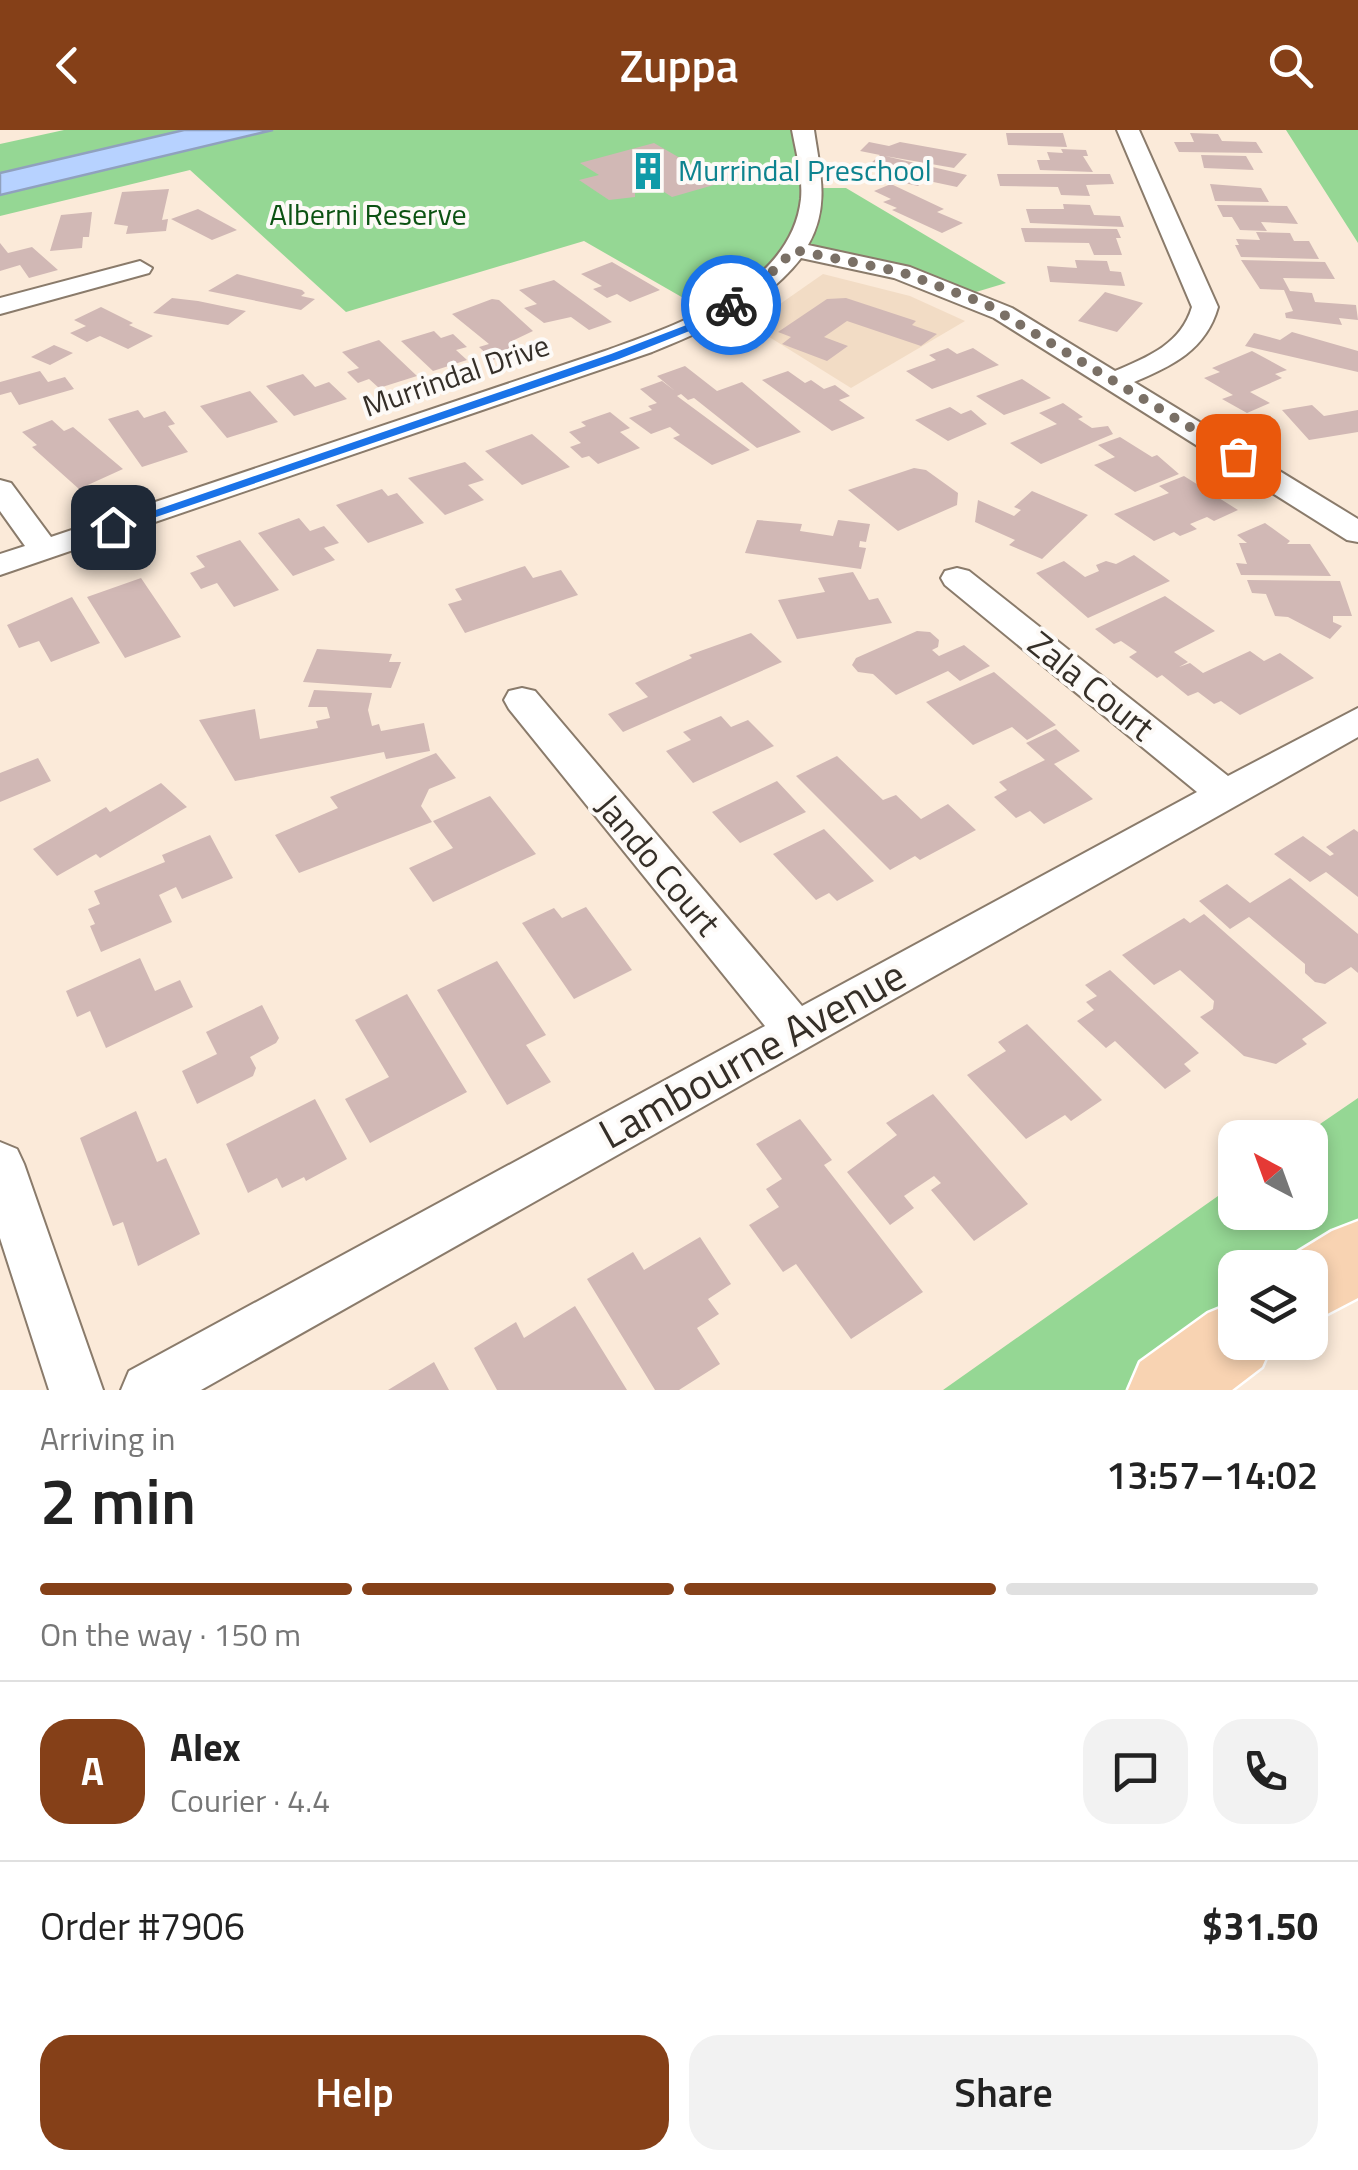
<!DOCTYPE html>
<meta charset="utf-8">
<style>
body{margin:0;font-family:"Titillium Web",sans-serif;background:#f2f2f2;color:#222;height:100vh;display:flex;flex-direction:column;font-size:38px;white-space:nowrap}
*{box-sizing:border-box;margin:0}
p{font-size:32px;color:#767676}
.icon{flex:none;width:55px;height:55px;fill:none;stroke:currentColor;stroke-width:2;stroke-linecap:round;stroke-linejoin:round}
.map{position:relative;height:1260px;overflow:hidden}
.details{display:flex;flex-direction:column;background:#fff;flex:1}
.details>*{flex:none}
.needle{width:65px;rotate:319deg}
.fabs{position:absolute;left:1218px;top:990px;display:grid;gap:20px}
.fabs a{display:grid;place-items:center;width:110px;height:110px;border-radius:20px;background:#fff;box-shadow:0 5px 15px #0003;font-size:50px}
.pin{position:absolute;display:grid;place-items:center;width:85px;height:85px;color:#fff;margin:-42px;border-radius:20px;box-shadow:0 5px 15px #0006}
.courier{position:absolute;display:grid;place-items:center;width:100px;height:100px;margin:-50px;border:8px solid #1a73e8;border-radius:50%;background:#fff;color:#222;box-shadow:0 2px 12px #0007}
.head em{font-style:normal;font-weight:600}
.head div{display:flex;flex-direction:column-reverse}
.head{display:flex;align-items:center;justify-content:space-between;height:170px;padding:0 40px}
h1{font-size:65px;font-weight:600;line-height:75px}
.bar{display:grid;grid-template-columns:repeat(4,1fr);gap:15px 10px;align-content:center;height:120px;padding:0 40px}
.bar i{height:12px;border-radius:8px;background:#e0e0e0}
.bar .on{background:#854018}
.bar p{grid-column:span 4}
.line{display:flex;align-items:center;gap:25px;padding:0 40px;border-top:2px solid #e0e0e0}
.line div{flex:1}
.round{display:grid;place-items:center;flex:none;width:105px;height:105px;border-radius:30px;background:#f2f2f2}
.cta{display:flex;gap:20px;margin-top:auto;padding:20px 40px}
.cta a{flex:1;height:115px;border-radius:30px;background:#854018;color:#fff;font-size:40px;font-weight:600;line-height:115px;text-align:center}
.cta a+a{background:#f2f2f2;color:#222}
header{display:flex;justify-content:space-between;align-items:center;height:130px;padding:0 40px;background:#854018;color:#fff;font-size:45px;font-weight:600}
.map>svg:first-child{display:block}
.built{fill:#f2dcc5}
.green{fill:#95d794}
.water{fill:#b7d2ff;stroke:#90a1be;stroke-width:2.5}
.building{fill:#d1b8b5}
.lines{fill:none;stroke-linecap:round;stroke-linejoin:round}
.street-casing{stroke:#8a7b6b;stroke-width:4}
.primary-casing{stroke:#fff;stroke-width:5}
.street{fill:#fff;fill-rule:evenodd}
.primary{fill:#f8d3b2;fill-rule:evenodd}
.route{fill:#1a73e8}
.done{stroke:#7a7066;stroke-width:10;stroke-dasharray:0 18}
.labels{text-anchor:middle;stroke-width:8;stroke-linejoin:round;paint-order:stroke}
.far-culture-label{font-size:30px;fill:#0d838f;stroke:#fdfaf7;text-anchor:start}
.far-park-label{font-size:30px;fill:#0b5212;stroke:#fdfaf7}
.far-street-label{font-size:30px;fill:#352f28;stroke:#fdfaf7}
.street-label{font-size:35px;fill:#352f28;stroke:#fdfaf7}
.near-street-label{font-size:42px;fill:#352f28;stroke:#fdfaf7}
</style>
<header><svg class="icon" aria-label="back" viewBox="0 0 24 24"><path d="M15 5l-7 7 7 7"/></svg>Zuppa<svg class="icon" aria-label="search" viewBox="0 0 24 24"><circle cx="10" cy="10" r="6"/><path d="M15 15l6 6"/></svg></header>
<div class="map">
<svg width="1358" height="1260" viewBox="0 0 1358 1260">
<rect width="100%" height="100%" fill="#fbead9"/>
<!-- built -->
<path class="built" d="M 823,144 L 910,166 L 965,191 L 851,258 L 750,195 Z"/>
<!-- green -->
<path class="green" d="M 64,0 L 803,0 L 811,58 L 846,58 L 1006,153 L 966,165 L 794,120 L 713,185 L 584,111 L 346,182 L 190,40 L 0,86 L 0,14 Z
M 1286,0 L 1358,0 L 1358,113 Z
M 1358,968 L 1358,1126 L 1310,1138 L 1235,1138 L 1235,1210 L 1168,1260 L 943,1260 L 1235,1054 L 1235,1082 L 1310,1082 L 1310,1008 L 1301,1007 Z"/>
<!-- water -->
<path class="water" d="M 184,0 L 273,0 L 0,65 L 0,43 Z"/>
<!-- building -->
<path class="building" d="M 1006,3 L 1063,3 L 1067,17 L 1008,15 Z
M 1190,3 L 1218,4 L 1222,11 L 1256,12 L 1263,23 L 1179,22 L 1174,12 L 1194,12 Z
M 869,12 L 889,16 L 900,12 L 967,24 L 954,38 L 885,26 L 967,45 L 957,57 L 924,50 L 918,56 L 891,50 L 898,43 L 870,34 L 880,25 L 860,21 Z
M 654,13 L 706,43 L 725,39 L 738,48 L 672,67 L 658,58 L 635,63 L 635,67 L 609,70 L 579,50 L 599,45 L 580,33 Z
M 1061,19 L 1086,20 L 1088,26 L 1083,26 L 1093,42 L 1040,40 L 1037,30 L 1050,30 L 1047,22 L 1063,23 Z
M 1201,25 L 1246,26 L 1254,40 L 1204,38 Z
M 997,44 L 1110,44 L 1114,54 L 1086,55 L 1090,66 L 1061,65 L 1058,57 L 1000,56 Z
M 891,54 L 944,79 L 937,82 L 963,93 L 942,103 L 892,80 L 897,78 L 883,72 L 891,69 L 874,61 Z
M 1210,54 L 1261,58 L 1269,72 L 1215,71 Z
M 169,59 L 162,90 L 168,89 L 166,101 L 126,104 L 128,96 L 114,94 L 122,62 Z
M 1063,74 L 1090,75 L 1094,85 L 1120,86 L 1124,97 L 1030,93 L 1026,79 L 1064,79 Z
M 1217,75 L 1287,76 L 1298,94 L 1261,92 L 1267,101 L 1240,100 L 1232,87 L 1223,87 Z
M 198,79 L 237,100 L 212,110 L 171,89 Z
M 92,82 L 89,107 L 83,107 L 82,118 L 50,121 L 61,85 Z
M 1021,98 L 1117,99 L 1121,108 L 1116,108 L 1122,125 L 1094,125 L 1089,113 L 1025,112 Z
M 1256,102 L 1290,103 L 1294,111 L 1309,111 L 1319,129 L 1241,127 L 1235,115 L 1239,115 L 1236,109 L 1260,110 Z
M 0,113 L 8,123 L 32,117 L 58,140 L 29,148 L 20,135 L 0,141 Z
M 1075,130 L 1107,131 L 1110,141 L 1121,142 L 1125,156 L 1050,152 L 1047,136 L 1077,138 Z
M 1241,130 L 1325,132 L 1335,149 L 1283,148 L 1290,161 L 1312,163 L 1315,172 L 1356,175 L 1358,190 L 1339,188 L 1342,195 L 1286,188 L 1285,183 L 1293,181 L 1284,160 L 1260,159 Z
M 612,132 L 660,160 L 630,172 L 617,164 L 607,168 L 593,159 L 602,156 L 581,144 Z
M 237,144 L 302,160 L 305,163 L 301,166 L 315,169 L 301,180 L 208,161 Z
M 554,150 L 612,192 L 589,200 L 571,187 L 544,193 L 524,178 L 537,174 L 519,160 Z
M 1105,162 L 1143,173 L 1117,202 L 1078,191 Z
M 172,168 L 198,171 L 246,181 L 228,195 L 153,183 Z
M 846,168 L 916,191 L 912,195 L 937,204 L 921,216 L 847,191 L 824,207 L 848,216 L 827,231 L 782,214 L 791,207 L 778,202 L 827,169 Z
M 492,169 L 499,170 L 533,201 L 510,212 L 520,221 L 493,230 L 479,217 L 489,214 L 452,184 Z
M 101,177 L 133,193 L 129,195 L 153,206 L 128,219 L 100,206 L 87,212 L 70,203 L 86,196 L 74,190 Z
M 434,201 L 441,208 L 453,204 L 467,217 L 456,220 L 467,230 L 433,241 L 401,211 Z
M 1292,202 L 1358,221 L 1358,242 L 1245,216 L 1254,203 L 1280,210 Z
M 379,210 L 417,246 L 379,258 L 369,249 L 358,253 L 347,242 L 359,238 L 342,222 Z
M 54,215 L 73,223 L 50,235 L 31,227 Z
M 948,218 L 957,224 L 973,218 L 999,235 L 932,259 L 906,241 L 936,230 L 929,225 Z
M 1252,221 L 1287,240 L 1275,244 L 1282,248 L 1250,262 L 1270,273 L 1247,283 L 1222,269 L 1233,265 L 1204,248 L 1220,242 L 1212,238 Z
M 685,236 L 717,261 L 742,252 L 801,302 L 757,318 L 694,268 L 688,270 L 681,264 L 677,266 L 750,320 L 712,335 L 673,308 L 680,305 L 670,297 L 651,304 L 629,288 L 652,280 L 648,276 L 657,273 L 640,259 L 662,251 L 675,261 L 657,246 Z
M 40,241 L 48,252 L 65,247 L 74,259 L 19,275 L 11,262 L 0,265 L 0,252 Z
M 788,241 L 805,253 L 811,250 L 824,259 L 835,255 L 850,266 L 839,270 L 865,288 L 832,301 L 762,250 Z
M 303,244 L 315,257 L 329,252 L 347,269 L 294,286 L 266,256 Z
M 1022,249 L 1051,268 L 1004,285 L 976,266 Z
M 250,261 L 278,292 L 227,308 L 200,276 Z
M 1063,273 L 1083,287 L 1078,289 L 1092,298 L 1108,296 L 1113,304 L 1041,334 L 1010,313 L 1057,294 L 1039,283 Z
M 1312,275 L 1324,286 L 1358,280 L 1358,302 L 1309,310 L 1282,280 Z
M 950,277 L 961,284 L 971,280 L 987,294 L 948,311 L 915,290 Z
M 138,280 L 144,288 L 165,281 L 175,294 L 168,296 L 188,322 L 142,337 L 108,289 Z
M 610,282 L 630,298 L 620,302 L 640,318 L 598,334 L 589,326 L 582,328 L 570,317 L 581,313 L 569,302 L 586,296 L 581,292 Z
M 52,290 L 64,301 L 73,297 L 123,339 L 79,359 L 32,317 L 37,315 L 22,302 Z
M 532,304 L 570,337 L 522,355 L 485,321 Z
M 1120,307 L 1152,327 L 1157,325 L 1179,344 L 1135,362 L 1094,335 L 1115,327 L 1098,315 Z
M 465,332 L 484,350 L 468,355 L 484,370 L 445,385 L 408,348 Z
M 914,338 L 926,340 L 958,363 L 957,375 L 898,401 L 848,360 Z
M 1184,346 L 1238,380 L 1214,391 L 1207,387 L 1190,394 L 1197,399 L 1180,406 L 1174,402 L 1154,411 L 1114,384 L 1169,363 L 1159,356 Z
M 382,359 L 388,366 L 397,363 L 424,393 L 368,413 L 336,375 Z
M 1032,361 L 1088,385 L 1042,429 L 1009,415 L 1015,410 L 975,392 L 978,370 L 1014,386 L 1021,380 L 1014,377 Z
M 299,388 L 310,401 L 324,396 L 339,413 L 324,418 L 335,430 L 293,446 L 258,403 Z
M 757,390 L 802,394 L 800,401 L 833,406 L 838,390 L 870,394 L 866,412 L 860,411 L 859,417 L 866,418 L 861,439 L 745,423 Z
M 1265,393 L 1290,411 L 1287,414 L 1310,414 L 1331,446 L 1241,445 L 1236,433 L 1247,434 L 1239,413 L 1247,413 L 1237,405 Z
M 240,410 L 279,460 L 234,477 L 217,453 L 201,459 L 190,443 L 205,437 L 196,426 Z
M 1134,425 L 1170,451 L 1088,488 L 1036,443 L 1064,431 L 1085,447 L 1099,441 L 1096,435 L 1106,431 L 1116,434 Z
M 525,436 L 533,448 L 561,440 L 578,465 L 465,503 L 448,474 L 462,470 L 455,459 Z
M 853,442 L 869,470 L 878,468 L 892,493 L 797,509 L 778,470 L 825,462 L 818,448 Z
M 141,448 L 181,507 L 125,528 L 87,467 Z
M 1247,450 L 1340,451 L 1352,486 L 1333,486 L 1333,492 L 1342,496 L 1330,509 L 1288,487 L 1275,486 L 1266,464 L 1252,463 Z
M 1165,466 L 1215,501 L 1174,522 L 1188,532 L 1179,537 L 1190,533 L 1203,543 L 1250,521 L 1264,531 L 1280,523 L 1314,548 L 1240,585 L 1221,571 L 1214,574 L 1198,562 L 1188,566 L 1162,545 L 1157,548 L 1129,527 L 1137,522 L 1121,511 L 1114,514 L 1095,499 Z
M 72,467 L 100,513 L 51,532 L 39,511 L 19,518 L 7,495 Z
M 917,501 L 930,502 L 939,510 L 938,517 L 932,520 L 939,526 L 964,515 L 990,536 L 960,551 L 948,541 L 896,565 L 873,544 L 858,542 L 852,535 L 856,528 Z
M 751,503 L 782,532 L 623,602 L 608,584 L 648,567 L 635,553 L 692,528 L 689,525 Z
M 317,519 L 392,524 L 389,532 L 401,532 L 391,558 L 303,552 Z
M 994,542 L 1056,595 L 1027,610 L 1012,597 L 973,615 L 926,572 Z
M 314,560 L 372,563 L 368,580 L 372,596 L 379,594 L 381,601 L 424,593 L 430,621 L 386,629 L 384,622 L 235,651 L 199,590 L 255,579 L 260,609 L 318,598 L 316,591 L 330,588 L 327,577 L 308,577 Z
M 721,586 L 731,597 L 748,590 L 774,616 L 693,653 L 666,621 L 691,610 L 683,602 Z
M 1056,599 L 1080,621 L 1054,634 L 1093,669 L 1044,694 L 1030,681 L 1016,688 L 994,667 L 1007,660 L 999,652 L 1045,630 L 1026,613 Z
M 436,623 L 456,648 L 429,659 L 421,676 L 432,692 L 299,743 L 275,705 L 338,678 L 330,667 Z
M 837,626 L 883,670 L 896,665 L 921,689 L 948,674 L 976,700 L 920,730 L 915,726 L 890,740 L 796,646 Z
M 38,628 L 51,651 L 0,672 L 0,643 Z
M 777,651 L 806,682 L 740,713 L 712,682 Z
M 161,653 L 187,677 L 100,728 L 96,724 L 57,746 L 33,719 L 106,677 L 110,682 Z
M 490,666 L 536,724 L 433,772 L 409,738 L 453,718 L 433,691 Z
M 824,699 L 874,751 L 837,771 L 829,763 L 816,770 L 773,724 Z
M 1354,699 L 1358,702 L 1358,767 L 1326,742 L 1310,752 L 1274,724 L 1303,706 L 1330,726 L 1334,724 L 1326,717 Z
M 210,705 L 233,748 L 182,769 L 176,757 L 159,765 L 172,792 L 101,822 L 90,796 L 95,794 L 88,779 L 100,774 L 94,761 L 165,732 L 162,725 Z
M 1290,748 L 1358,804 L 1358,843 L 1351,837 L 1325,854 L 1315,852 L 1305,843 L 1305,834 L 1249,787 L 1230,799 L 1199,771 L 1227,754 L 1250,773 Z
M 586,777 L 632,840 L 574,869 L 522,793 L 554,778 L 562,788 Z
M 1204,784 L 1327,893 L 1302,909 L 1307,914 L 1276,934 L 1244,926 L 1200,887 L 1213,879 L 1214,871 L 1180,840 L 1154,855 L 1122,825 L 1184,788 L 1190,793 Z
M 140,828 L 155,861 L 180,850 L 193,877 L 106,918 L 90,881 L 77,887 L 66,861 Z
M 497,831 L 546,905 L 526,915 L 551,952 L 507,975 L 437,860 Z
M 1110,840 L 1199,923 L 1184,934 L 1191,941 L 1165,959 L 1115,911 L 1106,918 L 1077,891 L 1094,880 L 1086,872 L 1097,866 L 1085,855 Z
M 407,864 L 467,962 L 370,1013 L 345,969 L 389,947 L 355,890 Z
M 262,875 L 279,908 L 276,913 L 250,927 L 256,938 L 253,946 L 197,974 L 182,941 L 217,924 L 206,902 Z
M 1027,894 L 1102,970 L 1071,991 L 1065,985 L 1026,1009 L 967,945 L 1006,921 L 998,912 Z
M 933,964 L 1028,1074 L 974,1111 L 931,1060 L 941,1053 L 934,1046 L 904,1066 L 914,1078 L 890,1095 L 847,1042 L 897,1005 L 886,993 Z
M 315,969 L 347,1029 L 306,1051 L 304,1047 L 282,1058 L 277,1048 L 248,1063 L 226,1014 Z
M 136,981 L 157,1032 L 166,1028 L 200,1104 L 138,1136 L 123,1092 L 113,1096 L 80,1008 Z
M 800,989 L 832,1030 L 824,1035 L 923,1162 L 851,1209 L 796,1134 L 783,1142 L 749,1095 L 779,1077 L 766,1059 L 782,1049 L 756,1014 Z
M 700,1107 L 731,1154 L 708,1169 L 719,1184 L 697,1198 L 720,1234 L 679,1260 L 655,1260 L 587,1149 L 633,1122 L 644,1140 Z
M 575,1176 L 627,1260 L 497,1260 L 474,1218 L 516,1192 L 524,1208 Z
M 434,1232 L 449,1260 L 388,1260 Z"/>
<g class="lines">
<!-- street casing -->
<g class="street-casing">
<path id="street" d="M 792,0 L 814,0 C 820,41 830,77 808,115 L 910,137 L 1012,178 L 1115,241 C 1148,227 1181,214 1192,177 L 1117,0 L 1139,0 L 1218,177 C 1206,220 1172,236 1134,252 L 1358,389 L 1358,412 L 1347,410 L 994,188 L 894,148 L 801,128 C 764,176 706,200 652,222 L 0,445 L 0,424 L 25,416 L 0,381 L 0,350 L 11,353 L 51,407 L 605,221 C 677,195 791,158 801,69 C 803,46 796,22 792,0 Z
M 140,131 L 152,138 L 149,143 L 0,184 L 0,168 Z
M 957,438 L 969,441 L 1228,646 L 1358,578 L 1358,607 L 201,1260 L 121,1260 L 129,1241 L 765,896 L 509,579 L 504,570 L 509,561 L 522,558 L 535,561 L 802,876 L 1197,662 L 945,455 L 941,448 L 945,441 Z
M 0,1012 L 17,1019 L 24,1034 L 103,1260 L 49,1260 L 0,1108 Z"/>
</g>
<!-- primary casing -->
<g class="primary-casing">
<path id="primary" d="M 1358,1091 L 1358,1168 L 1310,1193 L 1310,1138 L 1281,1138 L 1283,1131 L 1332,1101 Z
M 1235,1172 L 1235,1212 L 1273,1212 L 1262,1237 L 1232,1260 L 1128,1260 L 1140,1232 L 1208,1183 Z"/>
</g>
<!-- street -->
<use href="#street" class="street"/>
<!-- primary -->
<use href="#primary" class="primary"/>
</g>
<!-- route -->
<path class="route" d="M 731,172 L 735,177 L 692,200 L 619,229 L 118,400 L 106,397 L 611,224 L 684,196 Z"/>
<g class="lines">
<!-- done -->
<path class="done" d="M 731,175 L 762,152 L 794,120 L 901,142 L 986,174 L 1238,326"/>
</g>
<!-- icons -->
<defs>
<g id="building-bare" transform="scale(3)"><path d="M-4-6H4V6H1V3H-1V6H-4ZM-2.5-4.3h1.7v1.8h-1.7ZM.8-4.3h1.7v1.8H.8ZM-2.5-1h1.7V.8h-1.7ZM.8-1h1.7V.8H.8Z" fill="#0f9aa8" stroke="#fdfaf7" stroke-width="2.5" paint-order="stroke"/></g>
</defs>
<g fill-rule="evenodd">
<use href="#building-bare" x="648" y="41"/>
</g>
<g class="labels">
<!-- far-culture labels -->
<g class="far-culture-label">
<text x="678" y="51">Murrindal Preschool</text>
</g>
<!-- far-park labels -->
<g class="far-park-label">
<text x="368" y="95">Alberni Reserve</text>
</g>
<!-- far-street labels -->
<g class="far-street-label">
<text transform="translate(456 246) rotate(-19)" y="10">Murrindal Drive</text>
</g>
<!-- street labels -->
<g class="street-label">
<text transform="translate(1091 556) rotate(39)" y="12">Zala Court</text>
<text transform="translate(658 735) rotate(50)" y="12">Jando Court</text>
</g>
<!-- near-street labels -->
<g class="near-street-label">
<text transform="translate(752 924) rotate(-29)" y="15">Lambourne Avenue</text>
</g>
</g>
</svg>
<div class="fabs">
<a><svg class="needle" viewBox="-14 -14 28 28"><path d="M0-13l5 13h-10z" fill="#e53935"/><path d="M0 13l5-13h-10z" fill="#767676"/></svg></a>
<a><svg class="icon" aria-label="layers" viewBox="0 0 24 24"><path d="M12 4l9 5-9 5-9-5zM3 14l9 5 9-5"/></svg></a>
</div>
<div class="pin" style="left:1238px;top:326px;background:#ea580c"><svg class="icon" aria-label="bag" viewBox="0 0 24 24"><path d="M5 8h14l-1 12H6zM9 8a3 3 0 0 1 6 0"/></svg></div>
<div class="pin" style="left:113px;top:397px;background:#1f2937"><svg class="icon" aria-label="home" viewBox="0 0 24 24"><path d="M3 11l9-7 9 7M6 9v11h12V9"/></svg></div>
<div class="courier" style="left:731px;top:175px"><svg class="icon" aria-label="bike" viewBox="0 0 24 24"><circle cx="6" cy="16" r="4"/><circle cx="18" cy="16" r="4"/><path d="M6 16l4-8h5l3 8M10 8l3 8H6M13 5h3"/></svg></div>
</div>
<section class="details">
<div class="head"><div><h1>2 min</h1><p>Arriving in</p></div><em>13:57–14:02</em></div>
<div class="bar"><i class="on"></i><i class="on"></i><i class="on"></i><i></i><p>On the way · 150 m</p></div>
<div class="line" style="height:180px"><b class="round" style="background:#854018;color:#fff">A</b><div><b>Alex</b><p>Courier · 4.4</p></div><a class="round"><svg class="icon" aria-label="chat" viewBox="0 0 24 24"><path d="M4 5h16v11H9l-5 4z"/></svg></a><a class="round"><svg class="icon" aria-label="phone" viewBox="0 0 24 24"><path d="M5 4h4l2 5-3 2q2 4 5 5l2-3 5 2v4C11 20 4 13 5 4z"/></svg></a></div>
<div class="line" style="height:130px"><div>Order #7906</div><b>$31.50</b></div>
<div class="cta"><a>Help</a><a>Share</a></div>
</section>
